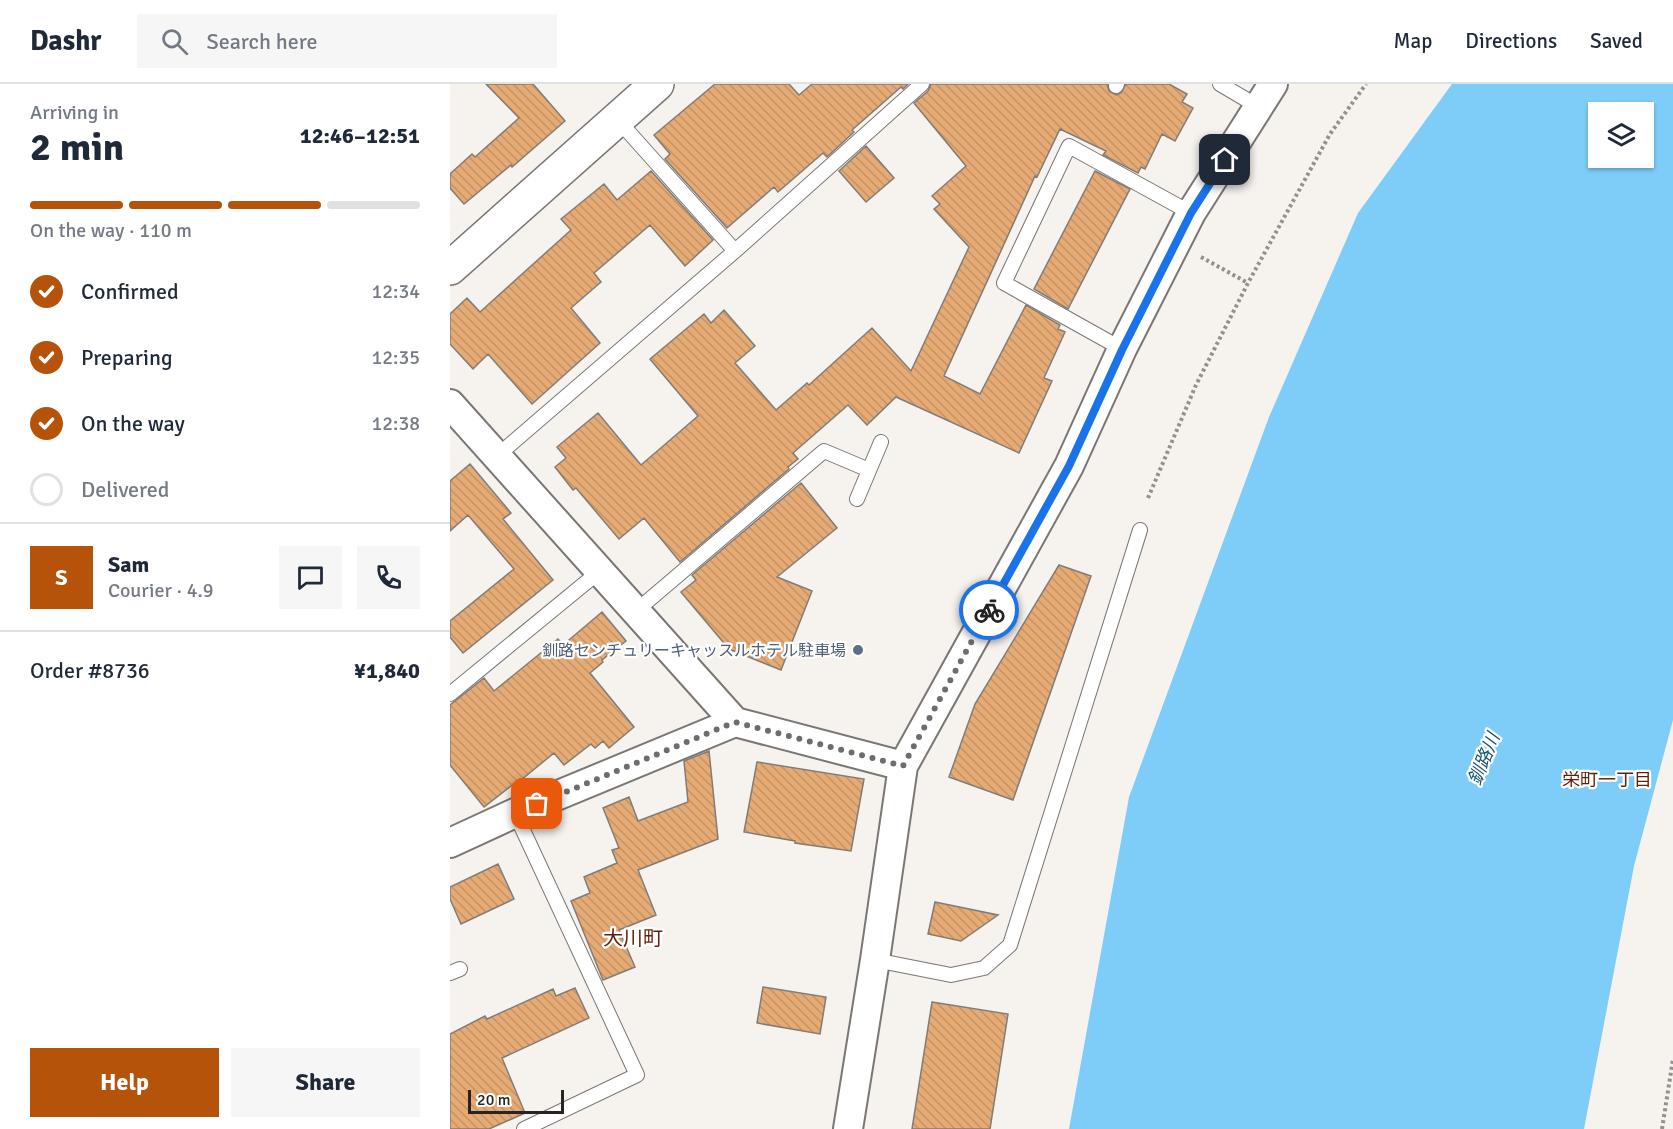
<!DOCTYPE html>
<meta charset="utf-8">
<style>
body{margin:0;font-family:Signika,"Noto Sans JP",sans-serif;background:#f6f6f7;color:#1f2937;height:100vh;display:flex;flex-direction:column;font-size:22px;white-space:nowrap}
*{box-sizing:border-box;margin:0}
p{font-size:20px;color:#747a83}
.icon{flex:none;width:33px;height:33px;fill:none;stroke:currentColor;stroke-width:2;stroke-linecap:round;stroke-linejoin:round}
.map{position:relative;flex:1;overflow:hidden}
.panel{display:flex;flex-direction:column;background:#fff;width:450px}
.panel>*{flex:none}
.tools{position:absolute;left:1138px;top:18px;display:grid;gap:12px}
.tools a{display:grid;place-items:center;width:66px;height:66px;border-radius:0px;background:#fff;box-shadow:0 2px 4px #0004;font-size:30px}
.scale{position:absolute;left:18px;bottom:15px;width:96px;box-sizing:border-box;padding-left:6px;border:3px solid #262523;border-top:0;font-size:16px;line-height:21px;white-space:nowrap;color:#262523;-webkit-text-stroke:4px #fff;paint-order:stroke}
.pin{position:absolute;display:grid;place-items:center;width:51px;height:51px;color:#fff;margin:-26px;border-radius:12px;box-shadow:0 3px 9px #0006}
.courier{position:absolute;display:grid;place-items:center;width:60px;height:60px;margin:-30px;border:4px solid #1a73e8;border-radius:50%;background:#fff;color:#222;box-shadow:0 2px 8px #0007}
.headline em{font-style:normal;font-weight:700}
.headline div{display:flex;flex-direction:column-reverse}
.headline{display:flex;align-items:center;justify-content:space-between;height:102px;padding:0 30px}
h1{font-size:39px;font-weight:700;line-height:45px}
.bar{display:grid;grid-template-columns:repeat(4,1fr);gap:9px 6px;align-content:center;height:72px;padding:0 30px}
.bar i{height:8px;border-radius:4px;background:#e0e1e3}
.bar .on{background:#b45309}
.bar p{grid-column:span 4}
.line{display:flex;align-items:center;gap:15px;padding:0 30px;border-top:2px solid #e0e1e3}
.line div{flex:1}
.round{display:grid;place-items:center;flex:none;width:63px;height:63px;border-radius:0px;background:#f6f6f7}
ol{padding:0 30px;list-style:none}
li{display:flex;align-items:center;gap:18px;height:66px}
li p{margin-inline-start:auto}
li .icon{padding:6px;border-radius:50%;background:#b45309;color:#fff;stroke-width:4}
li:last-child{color:#747a83}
li i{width:33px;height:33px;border:3px solid #e0e1e3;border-radius:50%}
.action{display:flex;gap:12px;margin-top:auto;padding:12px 30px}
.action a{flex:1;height:69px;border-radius:0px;background:#b45309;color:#fff;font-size:24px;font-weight:700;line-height:69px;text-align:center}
.action a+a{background:#f6f6f7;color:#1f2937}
header{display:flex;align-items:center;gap:36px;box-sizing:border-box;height:84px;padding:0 30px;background:#fff;border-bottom:2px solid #e0e1e3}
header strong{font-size:28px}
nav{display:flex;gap:33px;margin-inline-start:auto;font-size:21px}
.search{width:420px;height:54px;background:#f6f6f7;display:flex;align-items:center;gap:15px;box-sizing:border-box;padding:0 21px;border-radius:0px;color:#747a83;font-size:22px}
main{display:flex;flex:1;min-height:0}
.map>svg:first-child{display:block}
.water{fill:#7dcdf8;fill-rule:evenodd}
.building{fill:url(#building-back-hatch);stroke:#807c78;stroke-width:1.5}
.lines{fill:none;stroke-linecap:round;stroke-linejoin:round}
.service-casing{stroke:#7a7673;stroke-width:16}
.minor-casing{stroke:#7a7673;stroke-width:32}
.tertiary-casing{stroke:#7a7673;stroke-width:36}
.path{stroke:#93908d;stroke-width:4;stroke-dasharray:3 3;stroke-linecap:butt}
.service{stroke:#fff;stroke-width:14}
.minor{stroke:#fff;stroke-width:28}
.tertiary{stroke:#fff;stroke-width:33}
.done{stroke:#6f6d6a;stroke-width:6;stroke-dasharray:0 10.8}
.route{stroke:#1a73e8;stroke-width:8}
.service-dot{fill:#5c6f8a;stroke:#fff;stroke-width:2}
.labels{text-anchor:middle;stroke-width:4.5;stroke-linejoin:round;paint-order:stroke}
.service-label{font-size:16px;fill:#4e5e75;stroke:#fff;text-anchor:end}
.water-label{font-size:18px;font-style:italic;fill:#145370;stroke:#fff}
.neighbourhood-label{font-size:18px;fill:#5f1e08;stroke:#fff}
.quarter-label{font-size:20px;fill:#5f1e08;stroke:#fff}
</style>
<header>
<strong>Dashr</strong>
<div class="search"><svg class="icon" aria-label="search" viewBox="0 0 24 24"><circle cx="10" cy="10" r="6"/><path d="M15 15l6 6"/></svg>Search here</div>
<nav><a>Map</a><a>Directions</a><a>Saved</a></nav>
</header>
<main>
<section class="panel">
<div class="headline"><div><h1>2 min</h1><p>Arriving in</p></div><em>12:46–12:51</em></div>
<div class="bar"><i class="on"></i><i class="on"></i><i class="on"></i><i></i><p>On the way · 110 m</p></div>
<ol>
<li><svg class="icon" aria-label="check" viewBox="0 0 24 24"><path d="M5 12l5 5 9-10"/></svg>Confirmed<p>12:34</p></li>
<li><svg class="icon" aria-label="check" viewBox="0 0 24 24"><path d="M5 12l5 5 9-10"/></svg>Preparing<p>12:35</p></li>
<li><svg class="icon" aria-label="check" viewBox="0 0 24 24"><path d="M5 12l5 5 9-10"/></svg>On the way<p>12:38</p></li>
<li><i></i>Delivered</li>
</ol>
<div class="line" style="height:108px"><b class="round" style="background:#b45309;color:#fff">S</b><div><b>Sam</b><p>Courier · 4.9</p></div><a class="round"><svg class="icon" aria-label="chat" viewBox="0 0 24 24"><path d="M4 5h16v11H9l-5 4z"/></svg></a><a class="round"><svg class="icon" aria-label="phone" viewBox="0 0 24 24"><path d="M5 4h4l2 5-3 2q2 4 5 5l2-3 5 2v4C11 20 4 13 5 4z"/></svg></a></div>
<div class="line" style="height:78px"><div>Order #8736</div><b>¥1,840</b></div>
<div class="action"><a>Help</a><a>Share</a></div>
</section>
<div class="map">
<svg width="1223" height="1045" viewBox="0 0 1223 1045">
<defs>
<pattern id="building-back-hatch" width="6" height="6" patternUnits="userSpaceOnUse" patternTransform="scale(1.5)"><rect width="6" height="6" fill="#e6ab74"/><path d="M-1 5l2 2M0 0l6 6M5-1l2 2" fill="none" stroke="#c59364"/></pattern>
</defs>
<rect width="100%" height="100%" fill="#f6f2ee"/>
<!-- water -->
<path class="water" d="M 1002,0 L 1223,0 L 1223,636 L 1184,782 L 1134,1045 L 619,1045 L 679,713 L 819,333 L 908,129 ZM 1149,28 L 1194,28 L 1194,74 L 1149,74 Z"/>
<!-- building -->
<path class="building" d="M 36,0 L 83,0 L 115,37 L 62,83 L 61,81 L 14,120 L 0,104 L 0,90 L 22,70 L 25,73 L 69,34 Z
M 265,0 L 339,0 L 349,11 L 362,0 L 458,0 L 453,5 L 451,3 L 402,46 L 404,48 L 377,73 L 373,69 L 328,108 L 324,103 L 277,144 L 215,75 L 220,70 L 204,51 Z
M 481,0 L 657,0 L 659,7 L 666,11 L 671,9 L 676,0 L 719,0 L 737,10 L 732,18 L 743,24 L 725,57 L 712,50 L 695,85 L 691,83 L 688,89 L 653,71 L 656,67 L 610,45 L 587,93 L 585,92 L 494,292 L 530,310 L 576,221 L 610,241 L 608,245 L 615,248 L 594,294 L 602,297 L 569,369 L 446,313 L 417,341 L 398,321 L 343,369 L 348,375 L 338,383 L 339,385 L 230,478 L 194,434 L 169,455 L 126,404 L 123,406 L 105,383 L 116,374 L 107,363 L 148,329 L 191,381 L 248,332 L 200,275 L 254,230 L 261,239 L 274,226 L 305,262 L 285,279 L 326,326 L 357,299 L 359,301 L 422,244 L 461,287 L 519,163 L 484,125 L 490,120 L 482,112 L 516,82 L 464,19 L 478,7 Z
M 416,62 L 444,94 L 416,118 L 389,87 Z
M 201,87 L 263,156 L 235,182 L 200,141 L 144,189 L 151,198 L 121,224 L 150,259 L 82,320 L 38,270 L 23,285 L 0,260 L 0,230 L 17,214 L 30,228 L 121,146 L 111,135 L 154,100 L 167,116 Z
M 645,87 L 680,105 L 618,225 L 584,205 Z
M 20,380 L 61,429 L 53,435 L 103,496 L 13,569 L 0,553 L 0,537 L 64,485 L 18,431 L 0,447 L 0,397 Z
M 351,399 L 387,444 L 327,493 L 362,507 L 331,586 L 279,565 L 231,508 L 246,496 L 242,491 Z
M 609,481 L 641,492 L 563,716 L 499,693 L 525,620 Z
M 152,528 L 176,557 L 152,576 L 153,578 L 140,589 L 184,643 L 159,664 L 153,657 L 145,664 L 141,660 L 114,681 L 104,669 L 71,696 L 70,695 L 34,723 L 0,681 L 0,621 L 34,594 L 44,607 L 108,555 L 113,561 Z
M 259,667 L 268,755 L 188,786 L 206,831 L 169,846 L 185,883 L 153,896 L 121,817 L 140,809 L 134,793 L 167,779 L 162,766 L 169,764 L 153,724 L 179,713 L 188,737 L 238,718 L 234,677 Z
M 307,678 L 414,695 L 401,767 L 345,759 L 345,757 L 294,748 Z
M 48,780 L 64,815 L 11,840 L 0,815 L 0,803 Z
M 485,818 L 548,831 L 511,857 L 478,850 Z
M 313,903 L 376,913 L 370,950 L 307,939 Z
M 125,904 L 139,934 L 52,974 L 75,1029 L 39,1045 L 0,1045 L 0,950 L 35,932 L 37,935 L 103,905 L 106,912 Z
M 482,918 L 558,930 L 540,1045 L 462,1045 Z"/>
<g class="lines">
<!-- service casing -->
<g class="service-casing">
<path id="service" d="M 770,0 L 809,23
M 666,2 L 667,0
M 167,35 L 285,167
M 672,265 L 554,199 L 619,62 L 741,129
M 47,372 L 285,167 L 472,0
M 407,415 L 431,358
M 186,527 L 374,367 L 419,386
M 0,610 L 150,487
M 65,729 L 187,991 L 74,1045
M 425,876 L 501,891 L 534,884 L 560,861 L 690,446
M 0,889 L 10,885"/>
</g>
<!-- minor casing -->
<g class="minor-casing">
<path id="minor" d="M 0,320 L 285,638 L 453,682
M 0,759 L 65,729 L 285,638
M 398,1045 L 425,876 L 453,682 L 619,382 L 672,265 L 741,129 L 823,0"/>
</g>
<!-- tertiary casing -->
<g class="tertiary-casing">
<path id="tertiary" d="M 0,184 L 207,0"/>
</g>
<!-- path -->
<path class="path" d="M 751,173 L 798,199
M 698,414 L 746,301 L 798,199 L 880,50 L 916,0
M 1212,1045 L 1223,975"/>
<!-- service -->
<use href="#service" class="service"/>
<!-- minor -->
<use href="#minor" class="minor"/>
<!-- tertiary -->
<use href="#tertiary" class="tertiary"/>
</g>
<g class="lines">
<!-- done -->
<path class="done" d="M 87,720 L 285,638 L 453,682 L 539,526"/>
<!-- route -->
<path class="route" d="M 539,526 L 619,382 L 672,266 L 741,129 L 775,76"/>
</g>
<!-- markers -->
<circle class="service-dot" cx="408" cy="566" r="6"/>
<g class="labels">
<!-- service labels -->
<g class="service-label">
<text x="396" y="572">釧路センチュリーキャッスルホテル駐車場</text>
</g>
<!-- water labels -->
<g class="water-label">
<text transform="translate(1034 675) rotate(-68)" y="6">釧路川</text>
</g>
<!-- neighbourhood labels -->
<g class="neighbourhood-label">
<text x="1157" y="702">栄町一丁目</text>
</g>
<!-- quarter labels -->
<g class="quarter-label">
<text x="183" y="861">大川町</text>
</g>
</g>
</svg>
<div class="tools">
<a><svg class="icon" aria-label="layers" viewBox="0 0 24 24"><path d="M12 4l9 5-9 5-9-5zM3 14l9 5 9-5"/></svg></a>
</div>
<div class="scale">20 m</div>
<div class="pin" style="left:87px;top:720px;background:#ea580c"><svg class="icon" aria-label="bag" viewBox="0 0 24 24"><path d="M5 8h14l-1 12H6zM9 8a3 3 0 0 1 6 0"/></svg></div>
<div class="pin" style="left:775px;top:76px;background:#1f2937"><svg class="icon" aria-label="home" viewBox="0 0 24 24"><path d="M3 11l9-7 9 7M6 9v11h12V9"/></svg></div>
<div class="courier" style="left:539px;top:526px"><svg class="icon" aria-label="bike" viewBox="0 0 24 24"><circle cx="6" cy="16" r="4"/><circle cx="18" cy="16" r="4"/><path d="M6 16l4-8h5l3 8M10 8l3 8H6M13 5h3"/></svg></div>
</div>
</main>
